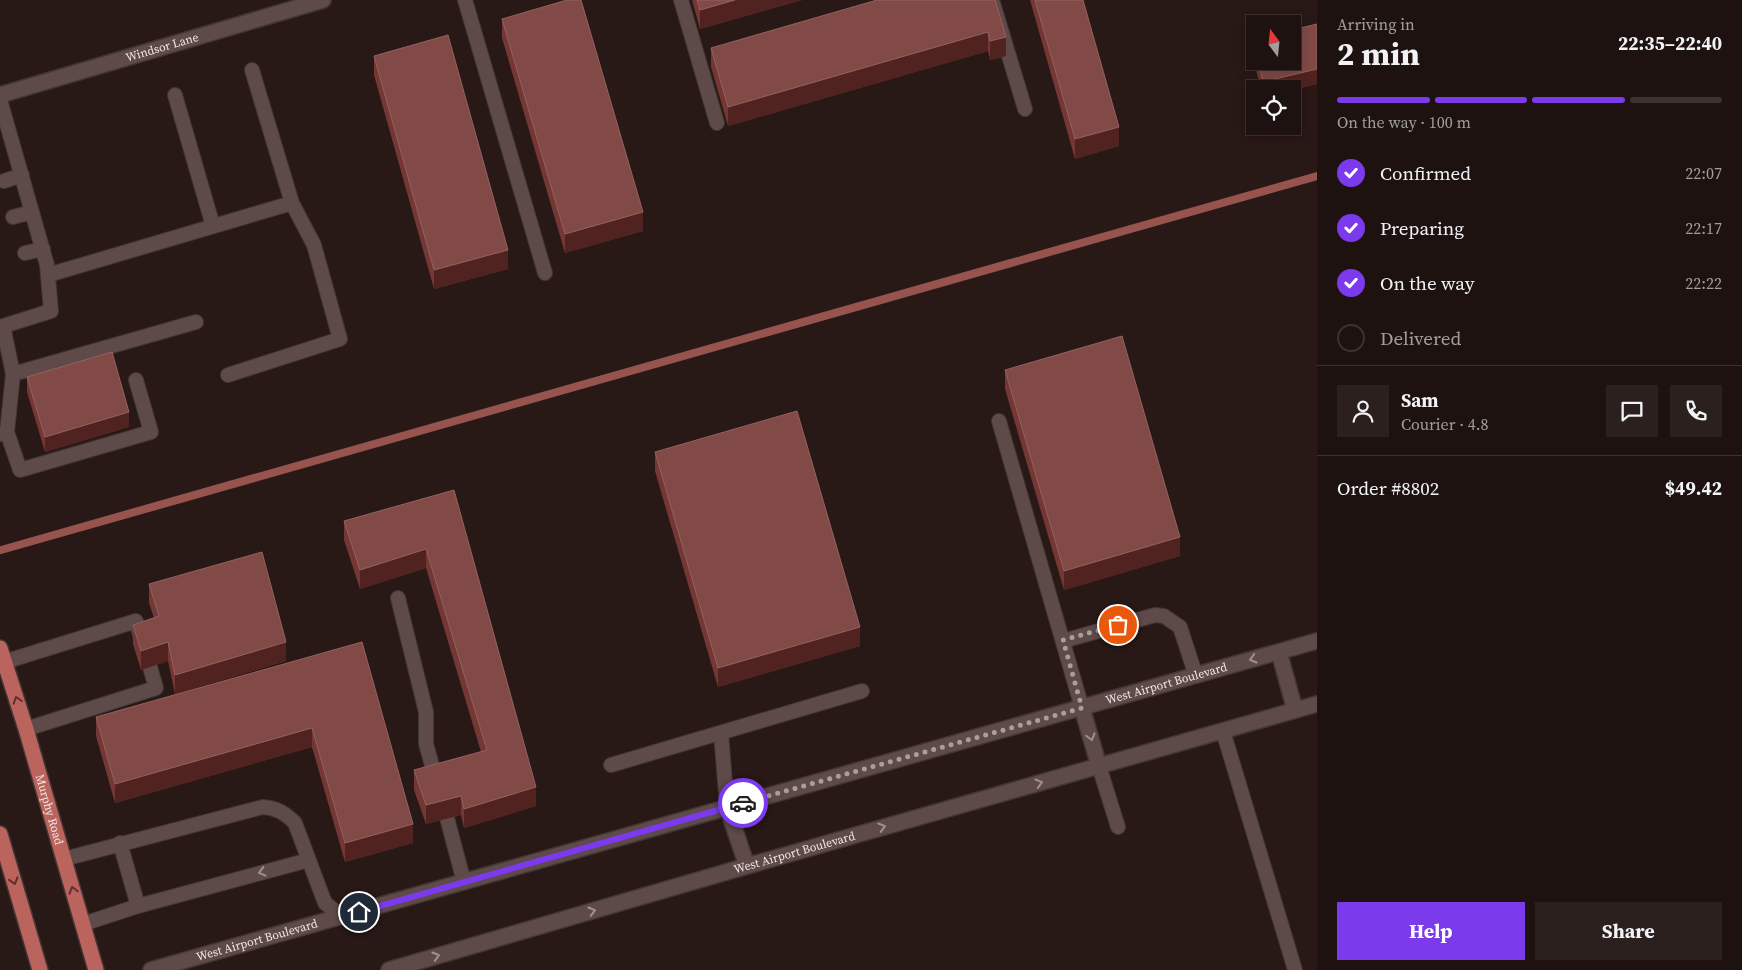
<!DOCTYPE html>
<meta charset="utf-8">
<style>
body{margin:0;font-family:"Source Serif 4",serif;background:#2b201e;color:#f1f3f6;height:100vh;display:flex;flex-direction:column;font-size:19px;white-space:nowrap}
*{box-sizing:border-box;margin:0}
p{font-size:16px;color:#a19e9f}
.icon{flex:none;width:28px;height:28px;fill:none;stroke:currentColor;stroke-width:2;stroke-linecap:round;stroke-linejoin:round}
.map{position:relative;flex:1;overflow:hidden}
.panel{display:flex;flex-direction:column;background:#1e1210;width:425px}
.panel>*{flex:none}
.needle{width:32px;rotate:345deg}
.buttons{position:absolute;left:1246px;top:15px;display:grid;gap:10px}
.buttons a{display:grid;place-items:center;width:55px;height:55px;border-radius:0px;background:#1e1210;box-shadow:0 2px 12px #0003,0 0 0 1px #3c3230;font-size:25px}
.pin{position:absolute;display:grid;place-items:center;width:42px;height:42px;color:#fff;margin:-21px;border:2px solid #fff;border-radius:50%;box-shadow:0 1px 5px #0007}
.courier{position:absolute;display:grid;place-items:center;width:50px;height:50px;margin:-25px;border:4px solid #7c3aed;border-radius:50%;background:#fff;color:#222;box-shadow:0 1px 6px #0007}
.overview em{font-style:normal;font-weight:700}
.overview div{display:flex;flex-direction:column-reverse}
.overview{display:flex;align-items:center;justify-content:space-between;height:85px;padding:0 20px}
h1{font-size:32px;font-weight:700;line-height:38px}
.bar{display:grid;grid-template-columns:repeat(4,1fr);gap:8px 5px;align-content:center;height:60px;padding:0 20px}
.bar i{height:6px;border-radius:4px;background:#3c3230}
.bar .selected{background:#7c3aed}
.bar p{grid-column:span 4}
.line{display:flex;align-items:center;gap:12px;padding:0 20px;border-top:1px solid #3c3230}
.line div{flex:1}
.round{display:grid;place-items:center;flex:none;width:52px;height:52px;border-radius:0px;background:#2b201e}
ol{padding:0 20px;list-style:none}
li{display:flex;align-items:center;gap:15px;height:55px}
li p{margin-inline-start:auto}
li .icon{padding:5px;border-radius:50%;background:#7c3aed;color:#fff;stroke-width:4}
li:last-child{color:#a19e9f}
li i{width:28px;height:28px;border:2px solid #3c3230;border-radius:50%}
.cta{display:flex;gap:10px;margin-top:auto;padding:10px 20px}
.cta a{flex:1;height:58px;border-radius:0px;background:#7c3aed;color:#fff;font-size:20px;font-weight:700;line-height:58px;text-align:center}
.cta a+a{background:#2b201e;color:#f1f3f6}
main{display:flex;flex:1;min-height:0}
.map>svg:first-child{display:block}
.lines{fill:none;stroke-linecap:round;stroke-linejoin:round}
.stream{stroke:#97534d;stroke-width:8}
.lane-casing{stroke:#423634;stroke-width:16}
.street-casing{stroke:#423634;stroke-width:18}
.secondary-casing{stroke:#423634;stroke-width:18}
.primary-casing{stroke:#423634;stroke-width:18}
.lane{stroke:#5e4a48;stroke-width:14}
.street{stroke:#5e4a48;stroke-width:15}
.secondary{stroke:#5e4a48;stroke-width:15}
.primary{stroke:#bb635d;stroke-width:15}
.wall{fill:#743734}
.shaded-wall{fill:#502320}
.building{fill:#814a47;stroke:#936260}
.oneway{stroke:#a1908e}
.oneway2{stroke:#5b302d}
.done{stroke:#ab9d9c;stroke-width:5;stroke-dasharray:0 9}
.route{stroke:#7c3aed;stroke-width:6}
.labels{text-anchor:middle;stroke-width:4.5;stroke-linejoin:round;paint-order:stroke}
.street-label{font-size:12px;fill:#f2e5e4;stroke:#0c0605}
</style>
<main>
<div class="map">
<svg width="1317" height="970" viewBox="0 0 1317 970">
<rect width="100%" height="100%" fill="#281816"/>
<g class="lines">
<!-- stream -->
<path class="stream" d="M 1,550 L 1317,176"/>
<!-- lane casing -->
<g class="lane-casing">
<path id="lane" d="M 465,0 L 545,273
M 681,0 L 717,123
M 992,0 L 1025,109
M 175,95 L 213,226
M 0,100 L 47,265 L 51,311 L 0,327
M 4,181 L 22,175
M 13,217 L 32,212
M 25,253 L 43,249
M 48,275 L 292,203 L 252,70
M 3,326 L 13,374 L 7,432
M 13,374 L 196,322
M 228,375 L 340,339 L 314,245 L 292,203
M 999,421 L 1082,708
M 0,434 L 7,432 L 20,470 L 151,432 L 136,380
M 398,598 L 426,712 L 426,744 L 437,783
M 1063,641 L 1155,615 L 1164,616 L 1180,627 L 1196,676
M 4,662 L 136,621 L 141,638
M 26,729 L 156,688 L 150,667
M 1223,731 L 1295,970
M 721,733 L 727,807
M 611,765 L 862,691
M 1099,766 L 1118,827
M 447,818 L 464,882
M 120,843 L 138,906
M 64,859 L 263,807 C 277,808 285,813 295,823 L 325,903 L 342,917
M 83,924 L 138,906 L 309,860"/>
</g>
<!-- street casing -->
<g class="street-casing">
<g id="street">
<path id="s1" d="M 0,95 L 323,0"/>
</g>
</g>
<!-- secondary casing -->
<g class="secondary-casing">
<g id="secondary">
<path d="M 1279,652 L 1295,710"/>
<path d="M 1082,708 L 1099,766"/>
<path d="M 727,807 L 747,866"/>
<path id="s2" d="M 151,970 L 1317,641"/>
<path id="s3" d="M 389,970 L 747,866 L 1317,704"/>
</g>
</g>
<!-- primary casing -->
<g class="primary-casing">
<g id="primary">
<path id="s4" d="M 0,648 L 26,729 L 96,970"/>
<path d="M 0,834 L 40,970"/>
</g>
</g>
<!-- lane -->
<use href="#lane" class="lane"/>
<!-- street -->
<use href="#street" class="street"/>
<!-- secondary -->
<use href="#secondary" class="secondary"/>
<!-- primary -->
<use href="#primary" class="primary"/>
</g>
<!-- wall -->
<path class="wall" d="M 692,0 L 802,0 L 700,29 Z
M 995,0 L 1006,56 L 990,60 L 988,51 L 728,126 L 711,67 L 711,48 Z
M 1030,0 L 1083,0 L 1119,146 L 1075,159 Z
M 502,19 L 643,231 L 565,253 L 502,38 Z
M 1255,39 L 1255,61 L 1292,61 L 1317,84 L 1292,90 L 1292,89 L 1261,89 L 1252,55 L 1252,40 Z
M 374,56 L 508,269 L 434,289 L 374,75 Z
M 1005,370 L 1180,556 L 1064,590 L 1005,389 Z
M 27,377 L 129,427 L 45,452 L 27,392 Z
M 655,452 L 860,646 L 718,687 L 655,471 Z
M 454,490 L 536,806 L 464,828 L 461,815 L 426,824 L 414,790 L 414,770 L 481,752 L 426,568 L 360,589 L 344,540 L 344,521 Z
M 149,584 L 286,661 L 175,694 L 168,661 L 141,670 L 133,644 L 133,625 L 154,618 L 149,603 Z
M 362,642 L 413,843 L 345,862 L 312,747 L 115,803 L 96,736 L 96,717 Z"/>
<!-- shaded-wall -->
<path class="shaded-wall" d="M 735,0 L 802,0 L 700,29 L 700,10 Z
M 988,32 L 988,51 L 728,126 L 728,107 Z
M 1006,37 L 1006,56 L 990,60 L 990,41 Z
M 1317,69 L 1317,84 L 1292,90 L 1292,89 L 1263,89 L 1263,82 Z
M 1119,127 L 1119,146 L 1075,159 L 1075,139 Z
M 643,212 L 643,231 L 565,253 L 565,234 Z
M 508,250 L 508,269 L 434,289 L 434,270 Z
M 129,412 L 129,427 L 45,452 L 45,437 Z
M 1180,537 L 1180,556 L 1064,590 L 1064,571 Z
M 426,549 L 426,568 L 360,589 L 360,570 Z
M 860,627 L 860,646 L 718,687 L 718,668 Z
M 168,642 L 168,661 L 141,670 L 141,651 Z
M 286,642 L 286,661 L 175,694 L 175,675 Z
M 312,728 L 312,747 L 115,803 L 115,784 Z
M 536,787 L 536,806 L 464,828 L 464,809 Z
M 461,796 L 461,815 L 426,824 L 426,805 Z
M 413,824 L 413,843 L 345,862 L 345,843 Z"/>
<!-- building -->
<path class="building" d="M 567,0 L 581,0 L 643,212 L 565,234 L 502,19 Z
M 697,0 L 735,0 L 700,10 Z
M 877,0 L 995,0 L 1006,37 L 990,41 L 988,32 L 728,107 L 711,48 Z
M 1035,0 L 1083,0 L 1119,127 L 1075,139 Z
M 1317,24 L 1317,69 L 1263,82 L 1258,61 L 1292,61 L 1292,30 Z
M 448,35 L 508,250 L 434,270 L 374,56 Z
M 1255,39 L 1255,51 L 1252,40 Z
M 1122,336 L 1180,537 L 1064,571 L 1005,370 Z
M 112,352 L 129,412 L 45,437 L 27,377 Z
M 797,411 L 860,627 L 718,668 L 655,452 Z
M 454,490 L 536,787 L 464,809 L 461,796 L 426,805 L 414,770 L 487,750 L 426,549 L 360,570 L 344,521 Z
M 262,552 L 286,642 L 175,675 L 168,642 L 141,651 L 133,625 L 159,616 L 149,584 Z
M 362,642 L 413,824 L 345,843 L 312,728 L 115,784 L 96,717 Z"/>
<!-- one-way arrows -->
<defs><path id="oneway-chevron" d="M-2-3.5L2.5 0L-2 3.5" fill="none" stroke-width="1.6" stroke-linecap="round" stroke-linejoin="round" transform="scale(1.25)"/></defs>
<g class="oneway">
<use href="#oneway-chevron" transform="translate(1253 659) rotate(164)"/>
<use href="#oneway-chevron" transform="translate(1091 737) rotate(74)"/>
<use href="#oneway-chevron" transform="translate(1039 783) rotate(-16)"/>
<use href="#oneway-chevron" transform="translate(882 827) rotate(-16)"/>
<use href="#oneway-chevron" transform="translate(262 872) rotate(165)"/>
<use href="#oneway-chevron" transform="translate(592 911) rotate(-16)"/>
<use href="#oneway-chevron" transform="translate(436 956) rotate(-16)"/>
</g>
<g class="oneway2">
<use href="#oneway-chevron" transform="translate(17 700) rotate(-108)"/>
<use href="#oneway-chevron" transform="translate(14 881) rotate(73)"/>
<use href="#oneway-chevron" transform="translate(73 890) rotate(-106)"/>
</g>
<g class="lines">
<!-- done -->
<path class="done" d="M 743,803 L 1082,708 L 1063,640 L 1118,625"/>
<!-- route -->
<path class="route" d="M 359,912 L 743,803"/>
</g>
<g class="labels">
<!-- street labels -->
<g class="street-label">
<text dy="4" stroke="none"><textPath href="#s1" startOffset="169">Windsor Lane</textPath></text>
<text dy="4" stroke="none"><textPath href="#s2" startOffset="1055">West Airport Boulevard</textPath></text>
<text dy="4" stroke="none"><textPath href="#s4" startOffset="169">Murphy Road</textPath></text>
<text dy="4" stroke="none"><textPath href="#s3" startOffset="422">West Airport Boulevard</textPath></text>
<text dy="4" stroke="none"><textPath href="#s2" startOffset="110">West Airport Boulevard</textPath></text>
</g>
</g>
</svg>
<div class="buttons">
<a><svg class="needle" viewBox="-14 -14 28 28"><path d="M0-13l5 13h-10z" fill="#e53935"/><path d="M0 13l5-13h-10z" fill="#a19e9f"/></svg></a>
<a><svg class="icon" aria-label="locate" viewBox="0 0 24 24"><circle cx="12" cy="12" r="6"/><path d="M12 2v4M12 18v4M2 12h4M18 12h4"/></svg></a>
</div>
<div class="pin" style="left:1118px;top:625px;background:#ea580c"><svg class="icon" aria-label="bag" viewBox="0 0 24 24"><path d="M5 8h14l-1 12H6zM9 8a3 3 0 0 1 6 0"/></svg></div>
<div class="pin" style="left:359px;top:912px;background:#1f2937"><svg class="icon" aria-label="home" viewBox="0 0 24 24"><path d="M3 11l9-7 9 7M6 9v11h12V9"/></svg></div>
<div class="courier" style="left:743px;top:803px"><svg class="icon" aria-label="car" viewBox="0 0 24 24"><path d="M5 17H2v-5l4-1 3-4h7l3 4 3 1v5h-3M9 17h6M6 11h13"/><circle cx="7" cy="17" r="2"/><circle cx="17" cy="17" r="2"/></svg></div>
</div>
<section class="panel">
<div class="overview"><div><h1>2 min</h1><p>Arriving in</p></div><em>22:35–22:40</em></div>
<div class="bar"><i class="selected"></i><i class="selected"></i><i class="selected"></i><i></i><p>On the way · 100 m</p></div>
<ol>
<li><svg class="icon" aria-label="check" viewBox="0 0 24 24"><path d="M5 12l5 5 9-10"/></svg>Confirmed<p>22:07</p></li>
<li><svg class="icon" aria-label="check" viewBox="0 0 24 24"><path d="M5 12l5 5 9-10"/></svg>Preparing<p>22:17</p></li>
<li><svg class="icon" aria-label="check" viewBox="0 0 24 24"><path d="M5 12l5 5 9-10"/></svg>On the way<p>22:22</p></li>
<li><i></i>Delivered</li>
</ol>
<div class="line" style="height:90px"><a class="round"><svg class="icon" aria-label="person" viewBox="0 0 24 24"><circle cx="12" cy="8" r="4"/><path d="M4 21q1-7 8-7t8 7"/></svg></a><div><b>Sam</b><p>Courier · 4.8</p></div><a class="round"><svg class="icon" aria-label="chat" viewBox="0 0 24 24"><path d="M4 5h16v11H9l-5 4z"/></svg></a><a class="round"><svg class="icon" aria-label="phone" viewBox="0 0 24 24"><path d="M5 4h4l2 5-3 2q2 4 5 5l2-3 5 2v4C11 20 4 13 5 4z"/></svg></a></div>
<div class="line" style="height:65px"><div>Order #8802</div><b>$49.42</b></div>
<div class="cta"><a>Help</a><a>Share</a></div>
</section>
</main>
